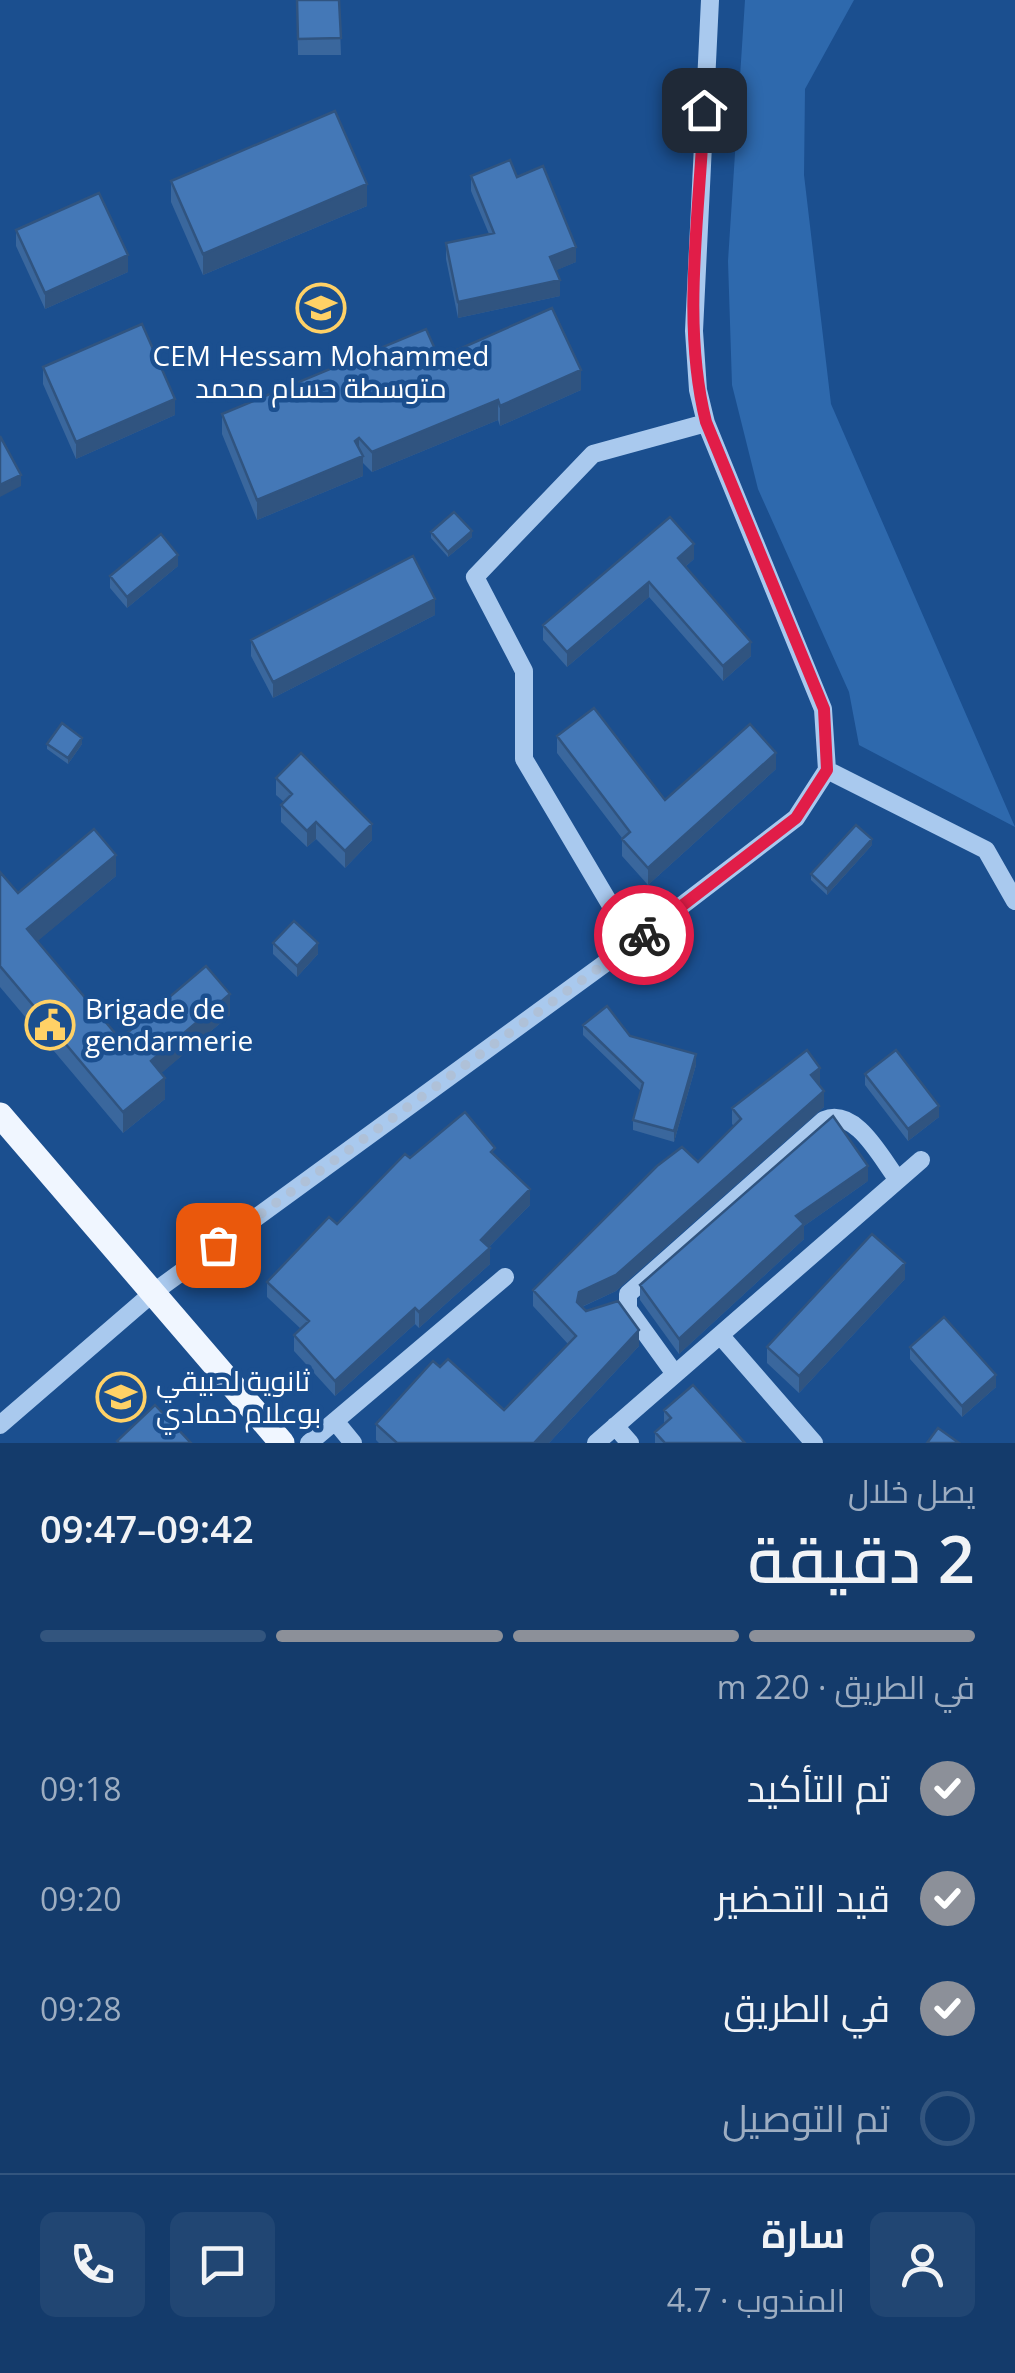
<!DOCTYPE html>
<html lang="ar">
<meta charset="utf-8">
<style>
body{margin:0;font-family:"Open Sans",Cairo,sans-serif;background:#214673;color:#f1f3f6;direction:rtl;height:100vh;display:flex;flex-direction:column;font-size:38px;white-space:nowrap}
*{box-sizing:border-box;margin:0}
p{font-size:32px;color:#9dadc1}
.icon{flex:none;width:55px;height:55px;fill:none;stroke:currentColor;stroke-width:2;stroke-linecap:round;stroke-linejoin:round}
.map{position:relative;height:1443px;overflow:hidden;direction:ltr}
.details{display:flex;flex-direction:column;background:#143b6b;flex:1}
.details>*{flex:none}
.pin{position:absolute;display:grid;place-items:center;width:85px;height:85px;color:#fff;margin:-42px;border-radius:20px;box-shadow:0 5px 15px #0006}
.courier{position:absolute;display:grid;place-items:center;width:100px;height:100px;margin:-50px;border:8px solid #e11d48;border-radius:50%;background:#fff;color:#222;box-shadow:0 2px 12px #0007}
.headline em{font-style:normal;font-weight:600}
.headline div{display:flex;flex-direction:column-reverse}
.headline{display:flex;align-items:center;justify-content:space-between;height:170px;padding:0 40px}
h1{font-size:65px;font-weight:600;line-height:75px}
.bar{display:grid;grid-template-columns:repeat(4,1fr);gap:15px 10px;align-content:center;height:120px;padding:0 40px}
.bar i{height:12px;border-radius:8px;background:#33557e}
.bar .selected{background:#8c9099}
.bar p{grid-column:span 4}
.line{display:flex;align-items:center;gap:25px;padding:0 40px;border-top:2px solid #33557e}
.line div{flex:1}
.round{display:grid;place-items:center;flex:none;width:105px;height:105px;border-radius:15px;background:#214673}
ol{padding:0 40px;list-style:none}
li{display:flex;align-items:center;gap:30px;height:110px}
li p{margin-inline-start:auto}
li .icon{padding:10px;border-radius:50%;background:#8c9099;color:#fff;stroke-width:4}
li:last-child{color:#9dadc1}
li i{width:55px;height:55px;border:5px solid #33557e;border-radius:50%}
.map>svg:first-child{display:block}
.green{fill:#2e69ad}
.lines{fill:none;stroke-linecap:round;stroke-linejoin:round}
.minor{stroke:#a9c9ee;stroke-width:18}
.major{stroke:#f0f6ff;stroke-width:25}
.wall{fill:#3a679d}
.shaded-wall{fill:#305480}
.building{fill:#4478b7;stroke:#305480;stroke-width:2.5}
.done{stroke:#afc1d8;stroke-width:10;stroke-dasharray:0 18}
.route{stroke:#e11d48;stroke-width:12}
.labels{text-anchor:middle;stroke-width:9;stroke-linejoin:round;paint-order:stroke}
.poi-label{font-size:28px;fill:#fff;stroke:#1b4f8f;text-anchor:start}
</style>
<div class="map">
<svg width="1015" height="1443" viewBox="0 0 1015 1443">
<rect width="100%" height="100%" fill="#1b4f8f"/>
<!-- green -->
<path class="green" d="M 745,0 L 854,0 L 805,89 L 804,175 L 831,404 L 1015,827 L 859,745 L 849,692 L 758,489 L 732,385 L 728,261 Z"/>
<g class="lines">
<!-- minor -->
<path class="minor" d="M 827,770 L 986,850 L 1015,901
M 633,943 L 524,759 L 524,671 L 475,577 L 593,454 L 706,423
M 720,1335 L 814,1443
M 675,1374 L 628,1309 L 628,1294 L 824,1120 C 856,1107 881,1158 898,1180
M 335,1421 L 353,1443
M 0,1425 L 154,1292 L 633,943 L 796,818 L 827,770 L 823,709 L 706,423 L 698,390 L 694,331 L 710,0
M 615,1426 L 630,1443
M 309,1443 L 505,1277
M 596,1443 L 921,1160"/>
<!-- major -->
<path class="major" d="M 0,1115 L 282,1443"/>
</g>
<!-- wall -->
<path class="wall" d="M 297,0 L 339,0 L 341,55 L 298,55 Z
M 471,176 L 517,177 L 576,262 L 556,270 L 560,296 L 458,318 L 446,259 L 446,243 L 489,234 L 471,191 Z
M 171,181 L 367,206 L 203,275 L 171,202 Z
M 16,230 L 128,272 L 45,309 L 16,246 Z
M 439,358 L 581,390 L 500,426 L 498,420 L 372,472 L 363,463 L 363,476 L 257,520 L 222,434 L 222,414 Z
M 43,367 L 175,415 L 76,459 L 43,384 Z
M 431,532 L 472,537 L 448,557 L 431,538 Z
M 694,559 L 685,567 L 751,656 L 723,681 L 649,597 L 567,667 L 543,640 L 543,625 Z
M 178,566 L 127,608 L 110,588 L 110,576 Z
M 435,615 L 273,698 L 251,656 L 251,640 Z
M 557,736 L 665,800 L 776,769 L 648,885 L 622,856 L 622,838 L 557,753 Z
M 47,744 L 82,744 L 68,764 L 47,749 Z
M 276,778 L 372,840 L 345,868 L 316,839 L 307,847 L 281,822 L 281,805 L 284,802 L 276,795 Z
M 872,845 L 827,895 L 811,880 L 811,874 Z
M 0,872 L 18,893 L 116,876 L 37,941 L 120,1039 L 230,1015 L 161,1073 L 165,1099 L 123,1133 L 0,987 Z
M 273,943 L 318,954 L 297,977 L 273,954 Z
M 583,1025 L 696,1065 L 674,1142 L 633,1130 L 633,1120 L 641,1091 L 583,1035 Z
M 865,1074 L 939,1117 L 908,1141 L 865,1085 Z
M 820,1084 L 819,1085 L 824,1107 L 616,1291 L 582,1307 L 639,1346 L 549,1443 L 379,1443 L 376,1440 L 376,1424 L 440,1367 L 504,1410 L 568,1344 L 533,1306 L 533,1290 L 698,1162 L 734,1126 L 732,1124 L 732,1108 Z
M 495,1156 L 530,1205 L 489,1247 L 490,1264 L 419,1328 L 415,1324 L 335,1396 L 294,1351 L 294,1335 L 301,1329 L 267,1297 L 267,1282 L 337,1224 L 410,1158 Z
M 868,1181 L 804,1226 L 804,1239 L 679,1354 L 640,1300 L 640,1285 Z
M 905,1279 L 799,1393 L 767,1363 L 767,1347 Z
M 910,1347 L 996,1387 L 962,1417 L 910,1359 Z
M 664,1410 L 745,1443 L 655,1443 L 655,1432 L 664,1424 Z"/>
<!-- shaded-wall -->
<path class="shaded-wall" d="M 367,184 L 367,206 L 203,275 L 203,254 Z
M 576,247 L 576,262 L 550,273 L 550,257 Z
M 128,255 L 128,272 L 45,309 L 45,293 Z
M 560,280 L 560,296 L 458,318 L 458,302 Z
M 581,370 L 581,390 L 500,426 L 500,406 Z
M 175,399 L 175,415 L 76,459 L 76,442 Z
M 498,400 L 498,420 L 372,472 L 372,452 Z
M 359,438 L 359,457 L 363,456 L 363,476 L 257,520 L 257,500 Z
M 21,475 L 21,486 L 0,497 L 0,485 Z
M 472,531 L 472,537 L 448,557 L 448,552 Z
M 694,544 L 694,559 L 678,573 L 678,558 Z
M 178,555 L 178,566 L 127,608 L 127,597 Z
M 649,582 L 649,597 L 567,667 L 567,652 Z
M 435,599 L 435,615 L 273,698 L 273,682 Z
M 751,642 L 751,656 L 723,681 L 723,666 Z
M 82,738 L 82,744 L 68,764 L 68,758 Z
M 776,753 L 776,769 L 648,885 L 648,868 Z
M 316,822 L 316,839 L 307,847 L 307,831 Z
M 372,824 L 372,840 L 345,868 L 345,851 Z
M 872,839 L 872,845 L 827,895 L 827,889 Z
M 116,855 L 116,876 L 27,950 L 27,929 Z
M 318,943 L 318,954 L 297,977 L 297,966 Z
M 230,994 L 230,1015 L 151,1082 L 151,1061 Z
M 696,1054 L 696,1065 L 674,1142 L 674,1131 Z
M 820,1068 L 820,1084 L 811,1091 L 811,1075 Z
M 165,1078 L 165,1099 L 123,1133 L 123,1112 Z
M 824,1091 L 824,1107 L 616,1291 L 579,1308 L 577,1302 L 579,1292 Z
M 939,1106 L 939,1117 L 908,1141 L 908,1129 Z
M 868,1166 L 868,1181 L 804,1226 L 804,1239 L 679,1354 L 679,1339 L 796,1216 Z
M 530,1189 L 530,1205 L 481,1255 L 481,1240 Z
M 490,1248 L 490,1264 L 419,1328 L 419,1312 Z
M 905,1263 L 905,1279 L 799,1393 L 799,1376 Z
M 415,1308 L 415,1324 L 335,1396 L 335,1381 Z
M 639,1330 L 639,1346 L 549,1443 L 534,1443 Z
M 996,1375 L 996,1387 L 962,1417 L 962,1406 Z"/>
<!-- building -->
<path class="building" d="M 297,0 L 339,0 L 341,38 L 298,39 Z
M 335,111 L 367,184 L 203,254 L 171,181 Z
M 510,160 L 517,177 L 543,166 L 576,247 L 550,257 L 560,280 L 458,302 L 446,243 L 494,233 L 471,176 Z
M 99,193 L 128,255 L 45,293 L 16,230 Z
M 552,308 L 581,370 L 500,406 L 498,400 L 372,452 L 359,438 L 355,441 L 363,456 L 257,500 L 222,414 L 426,329 L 439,358 Z
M 142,324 L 175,399 L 76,442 L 43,367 Z
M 0,436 L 21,475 L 0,485 Z
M 454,512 L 472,531 L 448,552 L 431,532 Z
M 670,517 L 694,544 L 678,558 L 751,642 L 723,666 L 649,582 L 567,652 L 543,625 Z
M 161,534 L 178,555 L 127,597 L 110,576 Z
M 413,556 L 435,599 L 273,682 L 251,640 Z
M 594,708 L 665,800 L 750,724 L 776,753 L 648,868 L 622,839 L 630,832 L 557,736 Z
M 62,723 L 82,738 L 68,758 L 47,744 Z
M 301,753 L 372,824 L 345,851 L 316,822 L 307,831 L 281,805 L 292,794 L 276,778 Z
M 856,825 L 872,839 L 827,889 L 811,874 Z
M 94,829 L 116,855 L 27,929 L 120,1039 L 206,966 L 230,994 L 151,1061 L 165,1078 L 123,1112 L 0,966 L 0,872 L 18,893 Z
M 294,921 L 318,943 L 297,966 L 273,943 Z
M 607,1006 L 630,1036 L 696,1054 L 674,1131 L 633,1120 L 643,1083 L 583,1025 Z
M 807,1050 L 820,1068 L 811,1075 L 824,1091 L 616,1275 L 579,1292 L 577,1302 L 586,1311 L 618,1301 L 639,1330 L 534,1443 L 397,1443 L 376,1424 L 433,1361 L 440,1367 L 448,1359 L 504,1410 L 576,1336 L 533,1290 L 657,1166 L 682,1147 L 698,1162 L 741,1119 L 732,1108 Z
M 896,1050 L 939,1106 L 908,1129 L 865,1074 Z
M 465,1112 L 495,1148 L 491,1152 L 530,1189 L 481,1240 L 490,1248 L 419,1312 L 415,1308 L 335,1381 L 294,1335 L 309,1321 L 267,1282 L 329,1217 L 337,1224 L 405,1154 L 410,1158 Z
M 833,1116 L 868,1166 L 796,1216 L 804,1224 L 679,1339 L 640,1285 Z
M 872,1234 L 905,1263 L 799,1376 L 767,1347 Z
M 944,1317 L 996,1375 L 962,1406 L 910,1347 Z
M 693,1385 L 745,1443 L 665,1443 L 655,1432 L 671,1418 L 664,1410 Z
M 155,1405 L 191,1443 L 119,1443 L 117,1441 Z
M 938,1428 L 959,1443 L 927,1443 Z"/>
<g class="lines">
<!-- done -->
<path class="done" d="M 218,1245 L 644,935"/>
<!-- route -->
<path class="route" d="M 644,935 L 796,818 L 827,770 L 824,709 L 706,422 C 681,323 700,212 704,110"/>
</g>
<!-- icons -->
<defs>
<g id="school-ring" transform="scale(2.5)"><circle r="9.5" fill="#1b4f8f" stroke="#ffd166" stroke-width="1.5"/><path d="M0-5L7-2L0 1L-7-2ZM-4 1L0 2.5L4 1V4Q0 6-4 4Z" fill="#ffd166"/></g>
<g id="civic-ring" transform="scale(2.5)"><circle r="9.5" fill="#1b4f8f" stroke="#ffd166" stroke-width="1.5"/><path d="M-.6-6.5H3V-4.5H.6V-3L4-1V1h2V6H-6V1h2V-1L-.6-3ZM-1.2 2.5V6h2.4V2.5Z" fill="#ffd166"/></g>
</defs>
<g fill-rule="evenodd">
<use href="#school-ring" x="321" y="308"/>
<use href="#civic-ring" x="50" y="1025"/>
<use href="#school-ring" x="121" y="1397"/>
</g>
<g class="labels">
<!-- poi labels -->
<g class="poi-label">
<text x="321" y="366" text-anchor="middle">CEM Hessam Mohammed<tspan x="321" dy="32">متوسطة حسام محمد</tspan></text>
<text x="85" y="1019">Brigade de<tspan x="85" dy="32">gendarmerie</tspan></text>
<text x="156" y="1391">ثانوية لحبيقي<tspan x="156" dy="32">بوعلام حمادي</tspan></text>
</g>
</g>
</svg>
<div class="pin" style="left:218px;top:1245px;background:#ea580c"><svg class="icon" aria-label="bag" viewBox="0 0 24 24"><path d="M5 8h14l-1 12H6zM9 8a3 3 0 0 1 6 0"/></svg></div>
<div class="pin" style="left:704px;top:110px;background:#1f2937"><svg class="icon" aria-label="home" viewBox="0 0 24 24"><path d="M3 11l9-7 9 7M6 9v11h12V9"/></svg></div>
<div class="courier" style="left:644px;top:935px"><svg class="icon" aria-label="bike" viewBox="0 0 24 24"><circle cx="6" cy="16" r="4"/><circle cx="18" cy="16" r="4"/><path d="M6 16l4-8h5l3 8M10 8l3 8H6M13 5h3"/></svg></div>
</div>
<section class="details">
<div class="headline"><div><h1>2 دقيقة</h1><p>يصل خلال</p></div><em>09:42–09:47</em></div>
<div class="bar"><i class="selected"></i><i class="selected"></i><i class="selected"></i><i></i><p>في الطريق · 220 m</p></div>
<ol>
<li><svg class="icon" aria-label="check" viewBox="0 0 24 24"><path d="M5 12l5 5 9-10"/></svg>تم التأكيد<p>09:18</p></li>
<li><svg class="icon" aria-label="check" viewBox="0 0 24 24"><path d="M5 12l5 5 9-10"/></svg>قيد التحضير<p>09:20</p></li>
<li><svg class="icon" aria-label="check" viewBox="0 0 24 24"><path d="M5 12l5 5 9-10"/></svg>في الطريق<p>09:28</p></li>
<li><i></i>تم التوصيل</li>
</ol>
<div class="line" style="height:180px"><a class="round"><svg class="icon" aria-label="person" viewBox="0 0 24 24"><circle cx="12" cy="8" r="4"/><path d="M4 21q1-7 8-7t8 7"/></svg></a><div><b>سارة</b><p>المندوب · 4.7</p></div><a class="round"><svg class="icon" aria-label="chat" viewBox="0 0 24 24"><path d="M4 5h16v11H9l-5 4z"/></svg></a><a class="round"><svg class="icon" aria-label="phone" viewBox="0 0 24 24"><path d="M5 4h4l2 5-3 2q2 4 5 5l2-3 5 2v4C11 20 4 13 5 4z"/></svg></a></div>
</section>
